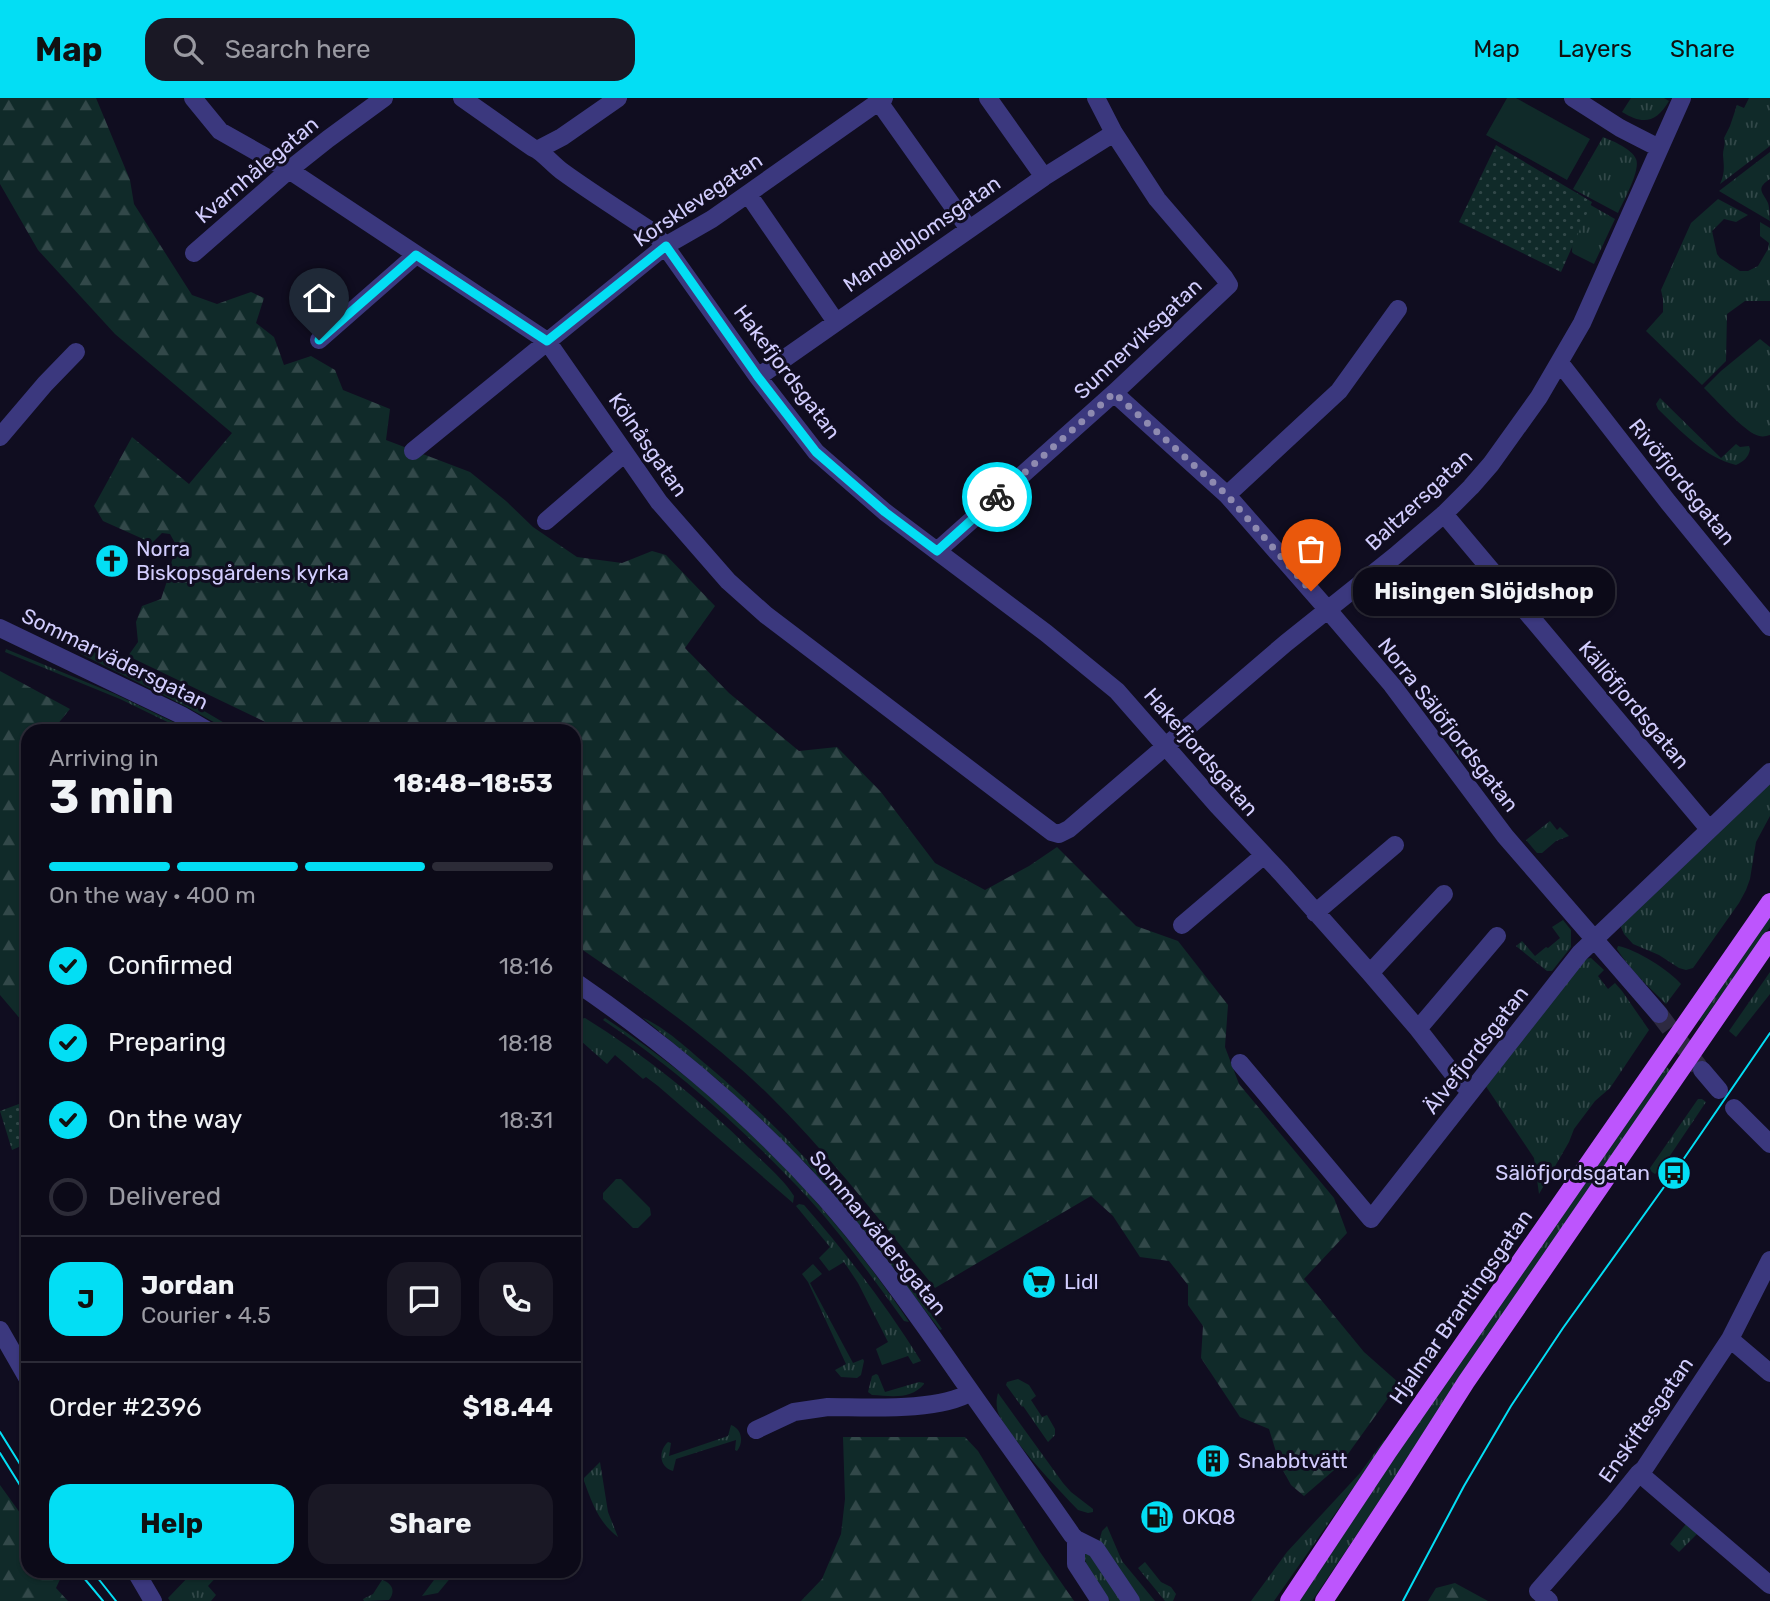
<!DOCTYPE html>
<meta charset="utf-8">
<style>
body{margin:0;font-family:Rubik,sans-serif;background:#1a1825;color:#f1f3f6;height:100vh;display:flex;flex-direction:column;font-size:26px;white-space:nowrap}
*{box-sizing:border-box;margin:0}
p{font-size:23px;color:#9a9aa2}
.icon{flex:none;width:38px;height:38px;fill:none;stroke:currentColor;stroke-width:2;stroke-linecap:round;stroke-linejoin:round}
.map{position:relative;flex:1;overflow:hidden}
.drawer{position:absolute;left:21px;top:626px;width:560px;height:854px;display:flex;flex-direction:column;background:#0c0a18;border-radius:21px;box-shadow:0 2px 5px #0004,0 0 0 2px #2c2b37}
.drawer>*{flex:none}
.pin{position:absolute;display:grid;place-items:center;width:60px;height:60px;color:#fff;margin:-72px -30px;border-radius:50% 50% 50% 0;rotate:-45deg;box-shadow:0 0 7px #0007}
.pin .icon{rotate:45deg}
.courier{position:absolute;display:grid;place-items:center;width:70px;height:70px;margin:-35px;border:5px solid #03def4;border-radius:50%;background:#fff;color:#222;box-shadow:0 2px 9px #0007}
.bubble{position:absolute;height:49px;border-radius:21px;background:#0c0a18;box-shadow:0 2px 5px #0004,0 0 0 2px #2c2b37;font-size:23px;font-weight:700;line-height:49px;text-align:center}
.summary em{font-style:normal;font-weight:700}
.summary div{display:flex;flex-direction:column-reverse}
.summary{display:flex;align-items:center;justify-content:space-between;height:119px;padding:0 28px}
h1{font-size:46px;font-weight:700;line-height:52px}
.bar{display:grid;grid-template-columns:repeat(4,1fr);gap:10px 7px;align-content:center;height:84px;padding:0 28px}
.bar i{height:9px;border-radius:5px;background:#2c2b37}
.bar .on{background:#03def4}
.bar p{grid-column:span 4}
.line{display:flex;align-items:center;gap:18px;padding:0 28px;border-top:2px solid #2c2b37}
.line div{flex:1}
.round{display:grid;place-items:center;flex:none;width:74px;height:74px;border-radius:21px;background:#1a1825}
ol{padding:0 28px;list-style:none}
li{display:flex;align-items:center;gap:21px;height:77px}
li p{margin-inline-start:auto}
li .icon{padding:7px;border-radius:50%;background:#03def4;color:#111;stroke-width:4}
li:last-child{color:#9a9aa2}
li i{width:38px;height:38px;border:4px solid #2c2b37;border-radius:50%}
.button{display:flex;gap:14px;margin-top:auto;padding:14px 28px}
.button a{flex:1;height:80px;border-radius:21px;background:#03def4;color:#111;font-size:28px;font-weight:700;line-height:80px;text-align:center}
.button a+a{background:#1a1825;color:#f1f3f6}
header{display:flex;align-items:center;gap:42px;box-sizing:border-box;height:98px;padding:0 35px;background:#03def4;color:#111}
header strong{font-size:33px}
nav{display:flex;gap:38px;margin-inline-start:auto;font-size:24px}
.search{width:490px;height:63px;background:#1a1825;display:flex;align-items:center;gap:18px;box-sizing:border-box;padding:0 24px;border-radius:21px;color:#9a9aa2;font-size:26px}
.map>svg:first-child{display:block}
.grass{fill:url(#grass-tufts)}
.forest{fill:url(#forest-firs)}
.park{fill:url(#park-dots)}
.pitch{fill:#102a29}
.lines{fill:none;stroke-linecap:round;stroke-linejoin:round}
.minor-tunnel{stroke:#2d2a41;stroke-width:18;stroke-dasharray:18 9;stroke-linecap:butt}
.minor{stroke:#3b387e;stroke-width:18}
.major{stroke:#bd55fd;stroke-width:18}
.tram{stroke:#03def4;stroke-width:2}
.done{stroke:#8e8ab0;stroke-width:7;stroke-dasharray:0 12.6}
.route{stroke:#03def4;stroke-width:9}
.labels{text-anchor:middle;stroke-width:6;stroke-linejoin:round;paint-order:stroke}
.street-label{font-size:21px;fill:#d2cdfe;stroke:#100d20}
.poi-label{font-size:21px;fill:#d2cdfe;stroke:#100d20;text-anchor:start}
</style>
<header>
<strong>Map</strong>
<div class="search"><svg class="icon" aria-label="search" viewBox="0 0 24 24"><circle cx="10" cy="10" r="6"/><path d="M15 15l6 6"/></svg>Search here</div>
<nav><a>Map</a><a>Layers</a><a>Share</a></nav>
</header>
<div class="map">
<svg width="1770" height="1503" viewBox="0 0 1770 1503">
<defs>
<pattern id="grass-tufts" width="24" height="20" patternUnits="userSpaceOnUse" patternTransform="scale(1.75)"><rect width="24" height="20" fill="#102a29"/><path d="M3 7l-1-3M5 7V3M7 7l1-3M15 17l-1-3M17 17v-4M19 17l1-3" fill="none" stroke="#324849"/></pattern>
<pattern id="forest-firs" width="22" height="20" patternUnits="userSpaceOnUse" patternTransform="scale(1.75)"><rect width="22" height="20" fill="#102a29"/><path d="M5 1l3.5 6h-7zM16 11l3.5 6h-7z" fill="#324849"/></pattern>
<pattern id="park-dots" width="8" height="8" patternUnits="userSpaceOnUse" patternTransform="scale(1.75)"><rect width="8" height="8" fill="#102a29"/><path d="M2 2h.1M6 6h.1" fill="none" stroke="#324849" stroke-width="1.8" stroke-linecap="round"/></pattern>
</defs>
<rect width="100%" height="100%" fill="#100d20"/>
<!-- grass -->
<path class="grass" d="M 1631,0 L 1664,0 L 1669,3 C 1656,25 1643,27 1622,14 Z
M 1749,0 L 1770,0 L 1770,48 L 1720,86 C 1725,75 1724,69 1723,57 C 1723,50 1726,47 1724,40 L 1730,28 L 1737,7 L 1744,10 Z
M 1603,39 C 1613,43 1632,51 1636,61 C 1641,72 1623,104 1618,115 L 1573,91 Z
M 1770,54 L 1770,81 C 1755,91 1763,94 1768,105 C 1770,111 1769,118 1770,123 L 1719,93 Z
M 1574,101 L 1580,101 L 1615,121 L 1594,166 L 1574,156 L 1572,154 Z
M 1718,101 L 1748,117 L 1736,124 L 1724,121 L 1712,133 L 1717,156 L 1720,160 L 1740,173 L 1748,173 L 1758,168 L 1768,151 L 1769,145 L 1760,138 L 1760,124 L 1770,130 L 1770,203 L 1745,203 L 1727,216 L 1726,263 L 1702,287 L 1646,233 L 1663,214 L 1663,201 L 1661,192 L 1691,125 Z
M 1760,241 L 1770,249 L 1770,337 C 1764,339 1760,339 1754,336 C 1741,329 1715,301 1704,290 L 1721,273 Z
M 1660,300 L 1721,360 L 1736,346 L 1740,349 L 1749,348 L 1750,351 C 1749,359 1743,364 1736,367 C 1704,359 1681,333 1658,311 L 1656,306 Z
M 62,537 L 199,610 L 238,633 L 230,633 L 183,607 L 81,556 L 60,541 Z
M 6,551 L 115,596 L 192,633 L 186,633 L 120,601 L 5,554 Z
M 1454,634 C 1464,636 1468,646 1470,654 L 1462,662 L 1447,641 Z
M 1770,682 L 1770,718 L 1756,744 L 1750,781 L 1746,792 L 1739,805 L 1693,870 L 1686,872 L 1679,870 L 1659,857 L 1633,846 L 1624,836 L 1620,826 Z
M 1550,723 L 1557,732 L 1560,729 L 1569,738 L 1556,743 L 1542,755 L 1537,755 L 1526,742 Z
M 1770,818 L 1770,829 L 1702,924 L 1698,921 Z
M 1563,822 L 1571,832 L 1571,849 L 1552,873 L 1547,873 L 1516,848 L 1522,843 L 1535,858 L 1546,849 L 1548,850 L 1560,840 L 1552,829 Z
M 1618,848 C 1636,851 1670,873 1681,886 L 1666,906 C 1649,889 1630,872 1617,851 Z
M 1591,860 L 1604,872 L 1598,878 L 1608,891 L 1615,885 L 1622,893 L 1649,932 L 1610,990 L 1595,1003 L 1574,1031 L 1569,1044 L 1539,1096 L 1534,1060 L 1485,987 L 1585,861 Z
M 1770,874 L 1770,896 L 1736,939 L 1729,933 Z
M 585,920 C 645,957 700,1002 750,1051 C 765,1066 783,1081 794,1098 L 793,1105 L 658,988 L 646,979 L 643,981 L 615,957 L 607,966 L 581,943 L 579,940 L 583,936 L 574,929 L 574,926 L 580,921 Z
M 605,920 C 725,998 829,1105 909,1224 L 904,1223 C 874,1182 844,1139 809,1101 C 747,1034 679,973 603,922 Z
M 643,920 C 665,929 689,952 708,968 C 765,1016 817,1070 865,1128 C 892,1161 917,1196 942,1231 L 940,1232 L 871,1142 L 812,1072 L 764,1024 L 719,983 Z
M 1665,968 L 1670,972 L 1312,1503 L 1300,1503 C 1417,1321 1542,1145 1665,968 Z
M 1698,1001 L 1702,1001 L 1706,1004 L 1663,1068 L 1655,1076 L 1649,1072 L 1650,1070 Z
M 799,1106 L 804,1107 C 847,1156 886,1207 921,1263 L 913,1266 L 908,1258 L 882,1267 L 876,1251 L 888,1244 L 858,1185 L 844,1164 L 829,1173 L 819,1160 L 830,1149 L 796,1108 Z
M 813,1166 L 822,1176 L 810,1185 L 853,1265 L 863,1261 L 864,1263 L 861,1277 L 857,1280 L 841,1279 L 835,1272 L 846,1266 L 808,1184 L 802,1176 Z
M 876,1276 L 878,1277 L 885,1294 L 919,1284 L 924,1285 L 924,1286 C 911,1302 891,1298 872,1297 L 868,1294 L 872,1278 Z
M 1018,1281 L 1029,1287 L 1036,1298 L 1031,1302 L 1042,1319 L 1047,1317 L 1055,1331 L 1055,1337 L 1048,1344 L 1023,1308 L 1022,1309 L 1006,1287 L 1007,1284 Z
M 998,1295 L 1063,1385 L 1071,1394 L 1093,1411 L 1093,1414 L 1088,1415 L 1078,1412 C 1054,1387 1015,1346 999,1317 C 996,1310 996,1302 998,1295 Z
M 731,1327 C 742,1331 744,1344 737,1353 L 735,1352 L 736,1342 L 676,1361 L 673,1373 C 659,1369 658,1353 668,1344 L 671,1345 L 669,1358 L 728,1338 Z
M 1384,1342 L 1386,1343 L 1274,1503 L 1251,1503 L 1287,1454 L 1360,1375 Z
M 600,1364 L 608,1414 L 618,1439 C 599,1425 592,1405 584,1383 L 584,1380 Z
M 1686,1426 L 1697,1436 L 1679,1454 L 1670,1446 Z
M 1107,1428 L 1122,1463 L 1155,1503 L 1137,1503 L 1099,1444 L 1102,1433 Z
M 1085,1449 L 1126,1503 L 1110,1503 C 1100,1488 1080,1468 1085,1449 Z
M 1145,1464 L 1161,1484 L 1171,1489 L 1176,1496 L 1173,1503 L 1165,1503 L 1138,1470 Z
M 193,1474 L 221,1474 L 208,1488 L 216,1497 L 211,1503 L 170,1503 L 168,1500 Z
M 440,1474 L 446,1474 L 452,1478 L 438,1495 L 422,1498 Z
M 382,1482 C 392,1485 396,1493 389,1502 L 364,1503 L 363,1501 L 373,1496 Z"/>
<!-- forest -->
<path class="forest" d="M 0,0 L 96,0 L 130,82 L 134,106 L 192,197 L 217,206 L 251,194 L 264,200 L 256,225 L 274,239 L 284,267 L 311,258 L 335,272 L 343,292 L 390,311 L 386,342 L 470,374 L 506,403 L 533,429 L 577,459 L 622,465 L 652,453 L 666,457 L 715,508 L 685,550 L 729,595 L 799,653 L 837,649 L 881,694 L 935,765 L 985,792 L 1029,768 L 1057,749 L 1136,828 L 1178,843 L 1228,907 L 1225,949 L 1239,986 L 1334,1100 L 1347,1135 L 1304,1181 L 1364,1254 L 1399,1285 L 1340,1367 L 1304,1398 L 1291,1387 L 1280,1367 L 1269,1331 L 1240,1319 L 1201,1260 L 1203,1228 L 1188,1207 L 1188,1187 L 1169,1163 L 1140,1159 L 1113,1118 L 1091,1098 L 935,1190 C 881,1124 829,1056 768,996 C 709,939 641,892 574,846 L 574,634 L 284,633 L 128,558 L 138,544 L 136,524 L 142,508 L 161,501 L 167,483 L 172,462 L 181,452 L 175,445 L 170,436 L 162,435 L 152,445 L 103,423 L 94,408 L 132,339 L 189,386 L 232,335 L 115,236 L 38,152 L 0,86 Z
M 0,573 L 70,611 L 52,633 L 28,634 L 28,930 L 0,897 Z
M 843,1339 L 965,1339 L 978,1353 L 1040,1454 L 1074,1503 L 801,1503 L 822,1481 L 841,1436 L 845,1401 Z
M 0,1387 L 28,1426 L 28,1474 L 62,1474 L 63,1475 L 56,1490 L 68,1503 L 0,1503 Z
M 1455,1485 L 1488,1503 L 1428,1503 L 1436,1490 Z"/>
<!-- park -->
<path class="park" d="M 1496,47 L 1592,104 L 1561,174 L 1459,124 Z
M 27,1003 L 28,1045 L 12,1052 L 0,1013 Z"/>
<!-- pitch -->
<path class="pitch" d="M 1507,0 L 1516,0 L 1590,41 L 1567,82 L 1486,37 Z
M 616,1081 L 621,1081 L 650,1110 L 651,1117 L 638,1130 L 633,1130 L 603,1101 L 603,1095 Z"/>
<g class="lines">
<!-- minor-tunnel -->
<path class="minor-tunnel" d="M 1659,916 L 1699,969"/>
<!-- minor -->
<path class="minor" d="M 193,0 L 220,33 L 289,72 L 547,243 L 659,404 L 728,483 L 766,517 L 1052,734 L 1059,736 L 1069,731 L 1286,545 L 1395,458 L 1444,416 L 1471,389 L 1491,366 L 1539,299 L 1582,225 L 1682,0
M 462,0 L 533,50 C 541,52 554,68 563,74 C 592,95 624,115 654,135 L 665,148 L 758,279 L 816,354 L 885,414 L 1046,535 L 1117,593 L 1217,707 L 1281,775 L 1370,875 L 1418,931 L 1457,981 L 1471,994
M 988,0 L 1044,79
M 1573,0 L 1620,30 L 1659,50
M 879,4 L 969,131
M 539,51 L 562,39 L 618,0
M 748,96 L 836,224
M 194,155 L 289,72 L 328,41 L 384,0
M 319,242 L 416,157
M 1560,265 L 1668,404 L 1770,529
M 758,279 L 1044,79 L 1114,35
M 1114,295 L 1227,397 L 1328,512 L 1392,587 L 1505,738 L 1659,916
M 0,339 L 45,286 L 76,254
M 413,353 L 665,148 L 712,121 L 884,0
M 1227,397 L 1339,293 L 1398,211
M 1444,416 L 1709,731
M 546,423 L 625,355
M 937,453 L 1114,295 L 1229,187 L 1224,179 L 1157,101 L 1114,35 L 1096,0
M 0,530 L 181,617 L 210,634
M 1315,815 L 1395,747
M 1182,827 L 1263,758
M 1370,875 L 1444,796
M 574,883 C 666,946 751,1017 825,1100 C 871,1152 911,1208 950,1264 C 990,1322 1032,1379 1072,1437 L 1076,1441 L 1096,1451 L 1131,1503
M 1418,931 L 1497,838
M 1240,965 L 1371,1121 L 1580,855 L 1770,674
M 1702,972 L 1719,992
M 1734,1010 L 1770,1046
M 0,1232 L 28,1281
M 1730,1241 L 1770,1275
M 756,1332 L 794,1314 L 828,1309 C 868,1309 938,1314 971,1294
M 1639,1375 L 1770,1487
M 1076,1441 L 1076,1466 L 1100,1503
M 136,1474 L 153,1503
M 1549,1503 L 1538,1493 L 1614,1406 L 1639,1375 L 1644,1371 L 1730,1241 L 1770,1162"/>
<!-- major -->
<path class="major" d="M 1289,1503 L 1388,1354 L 1770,804
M 1324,1503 L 1401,1386 L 1466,1284 L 1770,842"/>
<!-- tram -->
<path class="tram" d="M 0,1334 L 28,1379
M 0,1355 L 28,1400
M 79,1474 L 103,1503
M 93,1474 L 116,1503
M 1403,1503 L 1464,1388 L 1511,1308 L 1563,1230 L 1674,1075 L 1770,935"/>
</g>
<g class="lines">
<!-- done -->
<path class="done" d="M 997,399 L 1114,295 L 1227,397 L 1311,493"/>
<!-- route -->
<path class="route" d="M 319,242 L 416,157 L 547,243 L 666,148 L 758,279 L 816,354 L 885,414 L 937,453 L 997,399"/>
</g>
<!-- icons -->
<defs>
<g id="church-disc" transform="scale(1.75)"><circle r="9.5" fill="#03def4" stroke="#100d20"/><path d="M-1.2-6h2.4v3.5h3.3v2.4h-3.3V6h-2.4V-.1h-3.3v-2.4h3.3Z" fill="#111"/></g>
<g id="bus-disc" transform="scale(1.75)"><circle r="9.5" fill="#03def4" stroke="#100d20"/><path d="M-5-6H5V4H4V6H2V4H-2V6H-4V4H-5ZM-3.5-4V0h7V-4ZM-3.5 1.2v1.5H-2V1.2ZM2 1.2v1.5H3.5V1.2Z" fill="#111"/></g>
<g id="supermarket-disc" transform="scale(1.75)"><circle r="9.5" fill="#03def4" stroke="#100d20"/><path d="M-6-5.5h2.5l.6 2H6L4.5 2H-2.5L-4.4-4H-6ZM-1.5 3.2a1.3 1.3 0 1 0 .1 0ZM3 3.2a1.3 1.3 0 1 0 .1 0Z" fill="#111"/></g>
<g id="building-disc" transform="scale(1.75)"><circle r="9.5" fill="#03def4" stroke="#100d20"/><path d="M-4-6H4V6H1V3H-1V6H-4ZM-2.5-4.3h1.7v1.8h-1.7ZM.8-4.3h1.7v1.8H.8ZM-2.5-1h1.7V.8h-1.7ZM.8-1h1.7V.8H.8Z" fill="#111"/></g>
<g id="fuel-disc" transform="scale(1.75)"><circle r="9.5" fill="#03def4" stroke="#100d20"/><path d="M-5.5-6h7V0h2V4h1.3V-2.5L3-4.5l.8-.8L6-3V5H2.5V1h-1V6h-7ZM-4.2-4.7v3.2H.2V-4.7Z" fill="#111"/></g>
</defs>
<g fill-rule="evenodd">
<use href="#church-disc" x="112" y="463"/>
<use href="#bus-disc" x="1674" y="1075"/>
<use href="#supermarket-disc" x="1039" y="1184"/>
<use href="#building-disc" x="1213" y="1363"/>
<use href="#fuel-disc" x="1157" y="1419"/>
</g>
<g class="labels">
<!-- street labels -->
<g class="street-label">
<text transform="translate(257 72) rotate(-40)" y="7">Kvarnhålegatan</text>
<text transform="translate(698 102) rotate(-34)" y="7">Korsklevegatan</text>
<text transform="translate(922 136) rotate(-35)" y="7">Mandelblomsgatan</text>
<text transform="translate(1138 241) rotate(-43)" y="7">Sunnerviksgatan</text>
<text transform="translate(787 274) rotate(53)" y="7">Hakefjordsgatan</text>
<text transform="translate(648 347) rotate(55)" y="7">Kölnåsgatan</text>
<text transform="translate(1682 384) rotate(51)" y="7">Rivöfjordsgatan</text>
<text transform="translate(1419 402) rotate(-43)" y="7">Baltzersgatan</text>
<text transform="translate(115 561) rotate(26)" y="7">Sommarvädersgatan</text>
<text transform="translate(1634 607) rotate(50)" y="7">Källöfjordsgatan</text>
<text transform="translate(1448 627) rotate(52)" y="7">Norra Sälöfjordsgatan</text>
<text transform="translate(1201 654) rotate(49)" y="7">Hakefjordsgatan</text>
<text transform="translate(1476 952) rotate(-52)" y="7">Älvefjordsgatan</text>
<text transform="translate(878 1135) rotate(51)" y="7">Sommarvädersgatan</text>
<text transform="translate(1461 1209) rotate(-55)" y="7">Hjalmar Brantingsgatan</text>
<text transform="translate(1646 1322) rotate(-55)" y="7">Enskiftesgatan</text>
</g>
<!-- poi labels -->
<g class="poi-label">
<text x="136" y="458">Norra<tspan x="136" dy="24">Biskopsgårdens kyrka</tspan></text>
<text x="1650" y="1082" text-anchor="end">Sälöfjordsgatan</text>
<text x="1064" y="1191">Lidl</text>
<text x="1238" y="1370">Snabbtvätt</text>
<text x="1182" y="1426">OKQ8</text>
</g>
</g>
</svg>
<div class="pin" style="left:1311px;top:493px;background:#ea580c"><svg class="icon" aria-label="bag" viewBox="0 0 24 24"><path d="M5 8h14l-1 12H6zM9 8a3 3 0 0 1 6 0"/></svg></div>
<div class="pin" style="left:319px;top:242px;background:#1f2937"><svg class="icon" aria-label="home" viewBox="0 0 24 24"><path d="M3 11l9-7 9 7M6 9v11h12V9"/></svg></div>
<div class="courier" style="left:997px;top:399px"><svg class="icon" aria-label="bike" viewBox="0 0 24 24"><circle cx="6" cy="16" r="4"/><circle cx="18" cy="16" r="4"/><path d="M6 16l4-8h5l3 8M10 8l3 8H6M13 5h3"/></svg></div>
<div class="bubble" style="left:1353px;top:469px;width:262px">Hisingen Slöjdshop</div>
<section class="drawer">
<div class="summary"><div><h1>3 min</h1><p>Arriving in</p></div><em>18:48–18:53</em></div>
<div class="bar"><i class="on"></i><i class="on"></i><i class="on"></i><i></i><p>On the way · 400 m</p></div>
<ol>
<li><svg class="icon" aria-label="check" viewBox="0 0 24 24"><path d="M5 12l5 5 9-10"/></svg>Confirmed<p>18:16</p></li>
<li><svg class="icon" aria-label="check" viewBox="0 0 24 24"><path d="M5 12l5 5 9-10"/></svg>Preparing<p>18:18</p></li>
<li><svg class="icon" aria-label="check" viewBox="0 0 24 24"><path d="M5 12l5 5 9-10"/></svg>On the way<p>18:31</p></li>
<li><i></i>Delivered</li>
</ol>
<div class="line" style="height:126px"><b class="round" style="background:#03def4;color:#111">J</b><div><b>Jordan</b><p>Courier · 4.5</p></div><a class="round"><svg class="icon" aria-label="chat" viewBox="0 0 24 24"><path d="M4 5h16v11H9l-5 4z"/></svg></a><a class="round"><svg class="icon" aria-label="phone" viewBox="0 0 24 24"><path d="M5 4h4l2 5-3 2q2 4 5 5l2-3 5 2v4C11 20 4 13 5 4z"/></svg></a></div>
<div class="line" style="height:91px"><div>Order #2396</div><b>$18.44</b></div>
<div class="button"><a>Help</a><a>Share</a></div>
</section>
</div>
